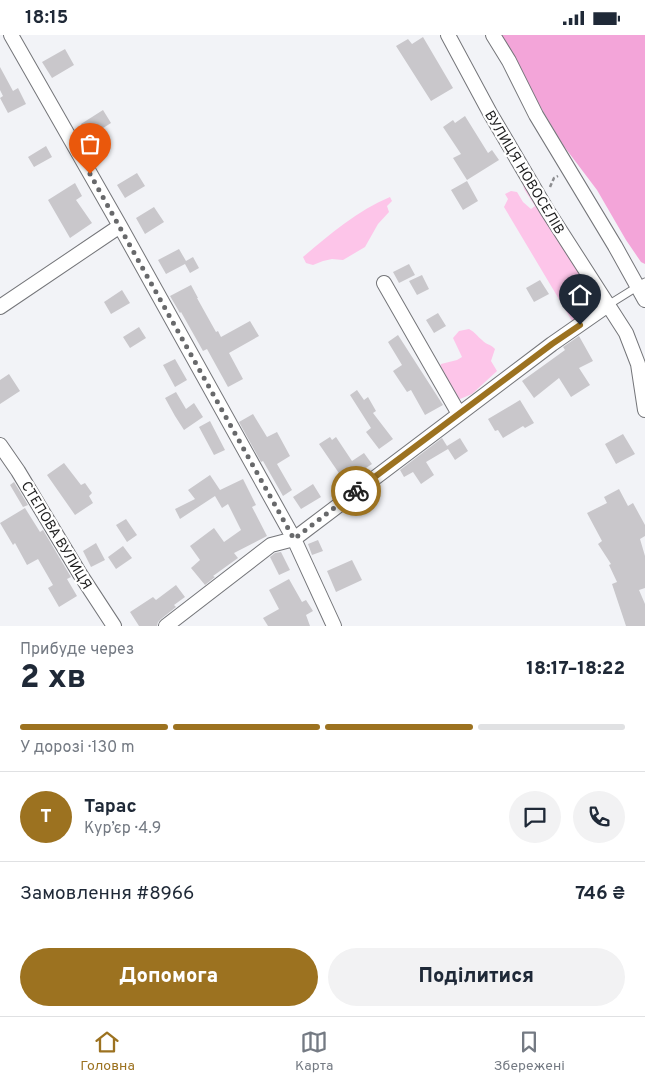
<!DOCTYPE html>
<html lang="uk">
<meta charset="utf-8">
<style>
body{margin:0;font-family:Overpass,sans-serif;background:#f2f2f3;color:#1f2937;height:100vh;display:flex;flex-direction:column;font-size:19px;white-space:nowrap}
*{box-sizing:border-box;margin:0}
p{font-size:16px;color:#747a83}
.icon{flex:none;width:28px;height:28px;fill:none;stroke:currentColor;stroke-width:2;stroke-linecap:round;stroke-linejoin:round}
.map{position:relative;height:591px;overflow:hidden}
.details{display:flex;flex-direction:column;background:#fff;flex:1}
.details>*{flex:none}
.pin{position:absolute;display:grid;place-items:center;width:42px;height:42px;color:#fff;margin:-51px -21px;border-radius:50% 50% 50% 0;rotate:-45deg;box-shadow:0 0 5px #0007}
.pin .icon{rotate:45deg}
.courier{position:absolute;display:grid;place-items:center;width:50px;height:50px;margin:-25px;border:4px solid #9c7220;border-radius:50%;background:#fff;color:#222;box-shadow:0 1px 6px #0007}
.overview em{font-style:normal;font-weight:800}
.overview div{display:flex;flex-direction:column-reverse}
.overview{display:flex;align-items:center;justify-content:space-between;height:85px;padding:0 20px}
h1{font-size:32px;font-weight:800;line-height:38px}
.bar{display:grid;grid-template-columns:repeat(4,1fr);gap:8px 5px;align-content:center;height:60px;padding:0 20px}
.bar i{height:6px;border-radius:4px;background:#e0e1e3}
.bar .active{background:#9c7220}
.bar p{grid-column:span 4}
.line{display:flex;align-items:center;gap:12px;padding:0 20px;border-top:1px solid #e0e1e3}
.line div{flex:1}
.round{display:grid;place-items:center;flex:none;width:52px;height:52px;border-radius:26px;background:#f2f2f3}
.cta{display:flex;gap:10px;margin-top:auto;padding:10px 20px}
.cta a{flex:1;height:58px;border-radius:30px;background:#9c7220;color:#fff;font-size:20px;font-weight:800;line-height:58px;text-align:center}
.cta a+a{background:#f2f2f3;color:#1f2937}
.status{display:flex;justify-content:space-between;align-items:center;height:35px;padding:0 25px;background:#fff;direction:ltr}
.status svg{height:14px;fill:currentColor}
.menu{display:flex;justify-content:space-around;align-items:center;height:70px;border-top:1px solid #e0e1e3;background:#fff;font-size:14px;color:#747a83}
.menu a{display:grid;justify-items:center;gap:2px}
.menu .active{color:#9c7220}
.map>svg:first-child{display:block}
.green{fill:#fdc5e9}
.forest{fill:#f3a5d9}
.building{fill:#c9c7cb}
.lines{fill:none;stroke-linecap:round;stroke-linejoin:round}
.service-casing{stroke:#747579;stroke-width:9}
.minor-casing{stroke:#747579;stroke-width:16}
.path{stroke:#8c8d90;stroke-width:2.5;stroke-dasharray:4 2.5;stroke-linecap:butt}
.service{stroke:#fff;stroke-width:7}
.minor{stroke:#fff;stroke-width:14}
.done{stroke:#68696b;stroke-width:5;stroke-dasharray:0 9}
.route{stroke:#9c7220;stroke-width:6}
.labels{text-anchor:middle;stroke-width:4.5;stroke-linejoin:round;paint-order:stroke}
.street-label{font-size:14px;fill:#1e1e1f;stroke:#fff}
</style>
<div class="status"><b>18:15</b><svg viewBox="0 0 49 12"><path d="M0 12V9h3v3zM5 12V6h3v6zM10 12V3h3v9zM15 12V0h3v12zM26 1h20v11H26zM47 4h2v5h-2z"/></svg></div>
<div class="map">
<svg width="645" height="591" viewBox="0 0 645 591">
<rect width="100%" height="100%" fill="#f2f3f7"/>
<!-- green -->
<path class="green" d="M 520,137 L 594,254 L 596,266 L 591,273 L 572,286 L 504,172 L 508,164 L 505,159 L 511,156 L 517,157 L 523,167 L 531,174 L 535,171 L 524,154 L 522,145 L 519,143 Z
M 390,162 L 392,166 L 387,171 L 389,177 L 378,189 L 365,212 L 343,225 L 332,224 L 323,226 L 313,230 L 306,228 L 303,222 C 330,199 357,176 390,162 Z
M 469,294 C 476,298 477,301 482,305 C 486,310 491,309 495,314 L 491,326 L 497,336 L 472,359 L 460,364 L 454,359 L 439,335 L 441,329 L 457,325 L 462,322 L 453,303 L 459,296 Z"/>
<!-- forest -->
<path class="forest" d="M 498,0 L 645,0 L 645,229 L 641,227 L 626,205 L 597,155 L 563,110 Z"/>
<!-- building -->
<path class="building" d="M 423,2 L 453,53 L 431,66 L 396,11 L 408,4 L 412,9 Z
M 65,14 L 74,30 L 52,43 L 42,27 Z
M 0,32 L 13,56 L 18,53 L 26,69 L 8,78 L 0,63 L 3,61 L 0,55 Z
M 103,75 L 111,88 L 89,102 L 81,89 Z
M 465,81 L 488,118 L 492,115 L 499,125 L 467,145 L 453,123 L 461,119 L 443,92 L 453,85 L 455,88 Z
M 46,111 L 52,122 L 34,132 L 28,122 Z
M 137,138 L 145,151 L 125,163 L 117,150 Z
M 467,146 L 478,166 L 463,175 L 451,155 Z
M 75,148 L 82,161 L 76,165 L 92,188 L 70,203 L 48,165 Z
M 154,172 L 164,187 L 145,199 L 136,183 Z
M 179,214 L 186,226 L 193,222 L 199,233 L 190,238 L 185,229 L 166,239 L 158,225 Z
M 409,229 L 415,240 L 399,248 L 393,237 Z
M 422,240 L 429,254 L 417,260 L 409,246 Z
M 540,245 L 549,259 L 534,267 L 526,253 Z
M 191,250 L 198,263 L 197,263 L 216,297 L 218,296 L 221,302 L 250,286 L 259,301 L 229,318 L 243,344 L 228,352 L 207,314 L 203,316 L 181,277 L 180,278 L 170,261 Z
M 122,255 L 130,268 L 111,279 L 104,267 Z
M 438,278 L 446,291 L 434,298 L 426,285 Z
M 139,292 L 146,303 L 130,313 L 123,302 Z
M 398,300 L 443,370 L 425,380 L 411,355 L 407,357 L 393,336 L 402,330 L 388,307 Z
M 579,301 L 593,326 L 579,333 L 590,350 L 571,362 L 559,343 L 534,363 L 522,346 L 565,315 L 563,312 Z
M 175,324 L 187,345 L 175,352 L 163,330 Z
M 9,339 L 20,356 L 0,369 L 0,345 Z
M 357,355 L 364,365 L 368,362 L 376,376 L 373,378 L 393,404 L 379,414 L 366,397 L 371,393 L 350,360 Z
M 176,357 L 186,374 L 194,368 L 203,382 L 184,395 L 175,381 L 165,363 Z
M 520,365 L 534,388 L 525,393 L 523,391 L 503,403 L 498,395 L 495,396 L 488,384 Z
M 253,379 L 267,402 L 277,397 L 290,421 L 277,429 L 292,455 L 283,461 L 263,426 L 261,427 L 239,387 Z
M 210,386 L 225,415 L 214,420 L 199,392 Z
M 623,399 L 635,419 L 616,429 L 605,409 Z
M 330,402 L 332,405 L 336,402 L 352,426 L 364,418 L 372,429 L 345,447 L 319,409 Z
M 442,403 L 447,411 L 460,403 L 468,416 L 455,425 L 448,414 L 426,427 L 434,440 L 421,449 L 413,437 L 404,442 L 400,435 Z
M 64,428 L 81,450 L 85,448 L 92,458 L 89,461 L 93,468 L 75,480 L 47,440 Z
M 210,440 L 220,455 L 243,444 L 256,470 L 252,472 L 267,501 L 234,518 L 238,523 L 213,541 L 215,542 L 205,550 L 191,533 L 200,525 L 190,511 L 214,493 L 224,507 L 241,495 L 228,469 L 222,473 L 215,461 L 180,484 L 175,474 L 195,464 L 188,455 Z
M 14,447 L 28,470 L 23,472 L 10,450 Z
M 313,449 L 321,462 L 301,474 L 293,462 Z
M 619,454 L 628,471 L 633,468 L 645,490 L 645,501 L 640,504 L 645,521 L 645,553 L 639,555 L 645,569 L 645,591 L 626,591 L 612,549 L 617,547 L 609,530 L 611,529 L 598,509 L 602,506 L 587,478 L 607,468 L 604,462 Z
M 25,473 L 40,497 L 43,495 L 71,542 L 67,544 L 77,561 L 59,572 L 48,553 L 53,550 L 38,524 L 27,530 L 15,508 L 13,510 L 0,488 Z
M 126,484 L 137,500 L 127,507 L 116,490 Z
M 318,505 L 323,516 L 312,520 L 308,509 Z
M 96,508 L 105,525 L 91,532 L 83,516 Z
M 123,511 L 132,523 L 116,534 L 108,522 Z
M 281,517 L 290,535 L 279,540 L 270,522 L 275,518 Z
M 352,525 L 362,545 L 336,557 L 327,536 Z
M 289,544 L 302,567 L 306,565 L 313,576 L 306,580 L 310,591 L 268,591 L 263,583 L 279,574 L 269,555 Z
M 176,550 L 185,562 L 174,570 L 176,572 L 161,584 L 158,587 L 157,591 L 139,591 L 130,577 L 153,562 L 156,565 Z"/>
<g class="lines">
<!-- service casing -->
<g class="service-casing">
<path id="service" d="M 608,270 L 645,247"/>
</g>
<!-- minor casing -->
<g class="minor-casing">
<path id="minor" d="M 11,0 L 120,191 L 294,504 L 334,591
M 448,0 L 490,78 L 547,175 L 626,298 L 638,329 L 645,375
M 493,0 L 509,26 L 536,80 L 615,211 L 645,265
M 384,248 L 459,379
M 0,272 L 120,191
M 0,410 L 18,436 L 80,539 L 114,591
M 166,591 L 271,510 L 294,504 L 552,309 L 608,270"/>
</g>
<!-- path -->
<path class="path" d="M 550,152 L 554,143 L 558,141"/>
<!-- service -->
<use href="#service" class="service"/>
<!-- minor -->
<use href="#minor" class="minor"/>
</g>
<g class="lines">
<!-- done -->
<path class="done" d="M 90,139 L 294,504 L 356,456"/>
<!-- route -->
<path class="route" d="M 356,456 L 552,309 L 580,290"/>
</g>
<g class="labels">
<!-- street labels -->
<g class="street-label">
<text transform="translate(525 137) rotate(59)" y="5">ВУЛИЦЯ НОВОСЕЛІВ</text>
<text transform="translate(57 500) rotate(59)" y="5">СТЕПОВА ВУЛИЦЯ</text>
</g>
</g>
</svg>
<div class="pin" style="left:90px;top:139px;background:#ea580c"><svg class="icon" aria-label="bag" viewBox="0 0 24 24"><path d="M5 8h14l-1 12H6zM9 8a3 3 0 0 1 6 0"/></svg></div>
<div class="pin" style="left:580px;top:290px;background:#1f2937"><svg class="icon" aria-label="home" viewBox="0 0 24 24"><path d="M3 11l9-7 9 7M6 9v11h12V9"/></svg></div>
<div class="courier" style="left:356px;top:456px"><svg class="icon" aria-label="bike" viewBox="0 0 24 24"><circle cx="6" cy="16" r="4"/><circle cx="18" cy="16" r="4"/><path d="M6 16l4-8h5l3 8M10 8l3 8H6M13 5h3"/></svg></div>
</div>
<section class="details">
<div class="overview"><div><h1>2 хв</h1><p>Прибуде через</p></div><em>18:17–18:22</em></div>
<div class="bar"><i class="active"></i><i class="active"></i><i class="active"></i><i></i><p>У дорозі · 130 m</p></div>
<div class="line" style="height:90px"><b class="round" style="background:#9c7220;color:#fff">Т</b><div><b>Тарас</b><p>Кур’єр · 4.9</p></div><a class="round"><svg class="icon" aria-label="chat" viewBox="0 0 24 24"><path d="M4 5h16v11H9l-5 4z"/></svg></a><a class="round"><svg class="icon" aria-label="phone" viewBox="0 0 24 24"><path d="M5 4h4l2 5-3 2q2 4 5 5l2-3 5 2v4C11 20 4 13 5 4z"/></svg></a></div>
<div class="line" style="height:65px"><div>Замовлення #8966</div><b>746 ₴</b></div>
<div class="cta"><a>Допомога</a><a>Поділитися</a></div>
</section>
<nav class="menu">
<a class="active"><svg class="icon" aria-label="home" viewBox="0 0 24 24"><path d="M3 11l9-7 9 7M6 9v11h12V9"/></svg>Головна</a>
<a><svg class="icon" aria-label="map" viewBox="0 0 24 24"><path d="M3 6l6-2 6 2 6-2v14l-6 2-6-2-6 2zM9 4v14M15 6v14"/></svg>Карта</a>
<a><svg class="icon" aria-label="saved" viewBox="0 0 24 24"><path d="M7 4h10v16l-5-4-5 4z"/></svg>Збережені</a>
</nav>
